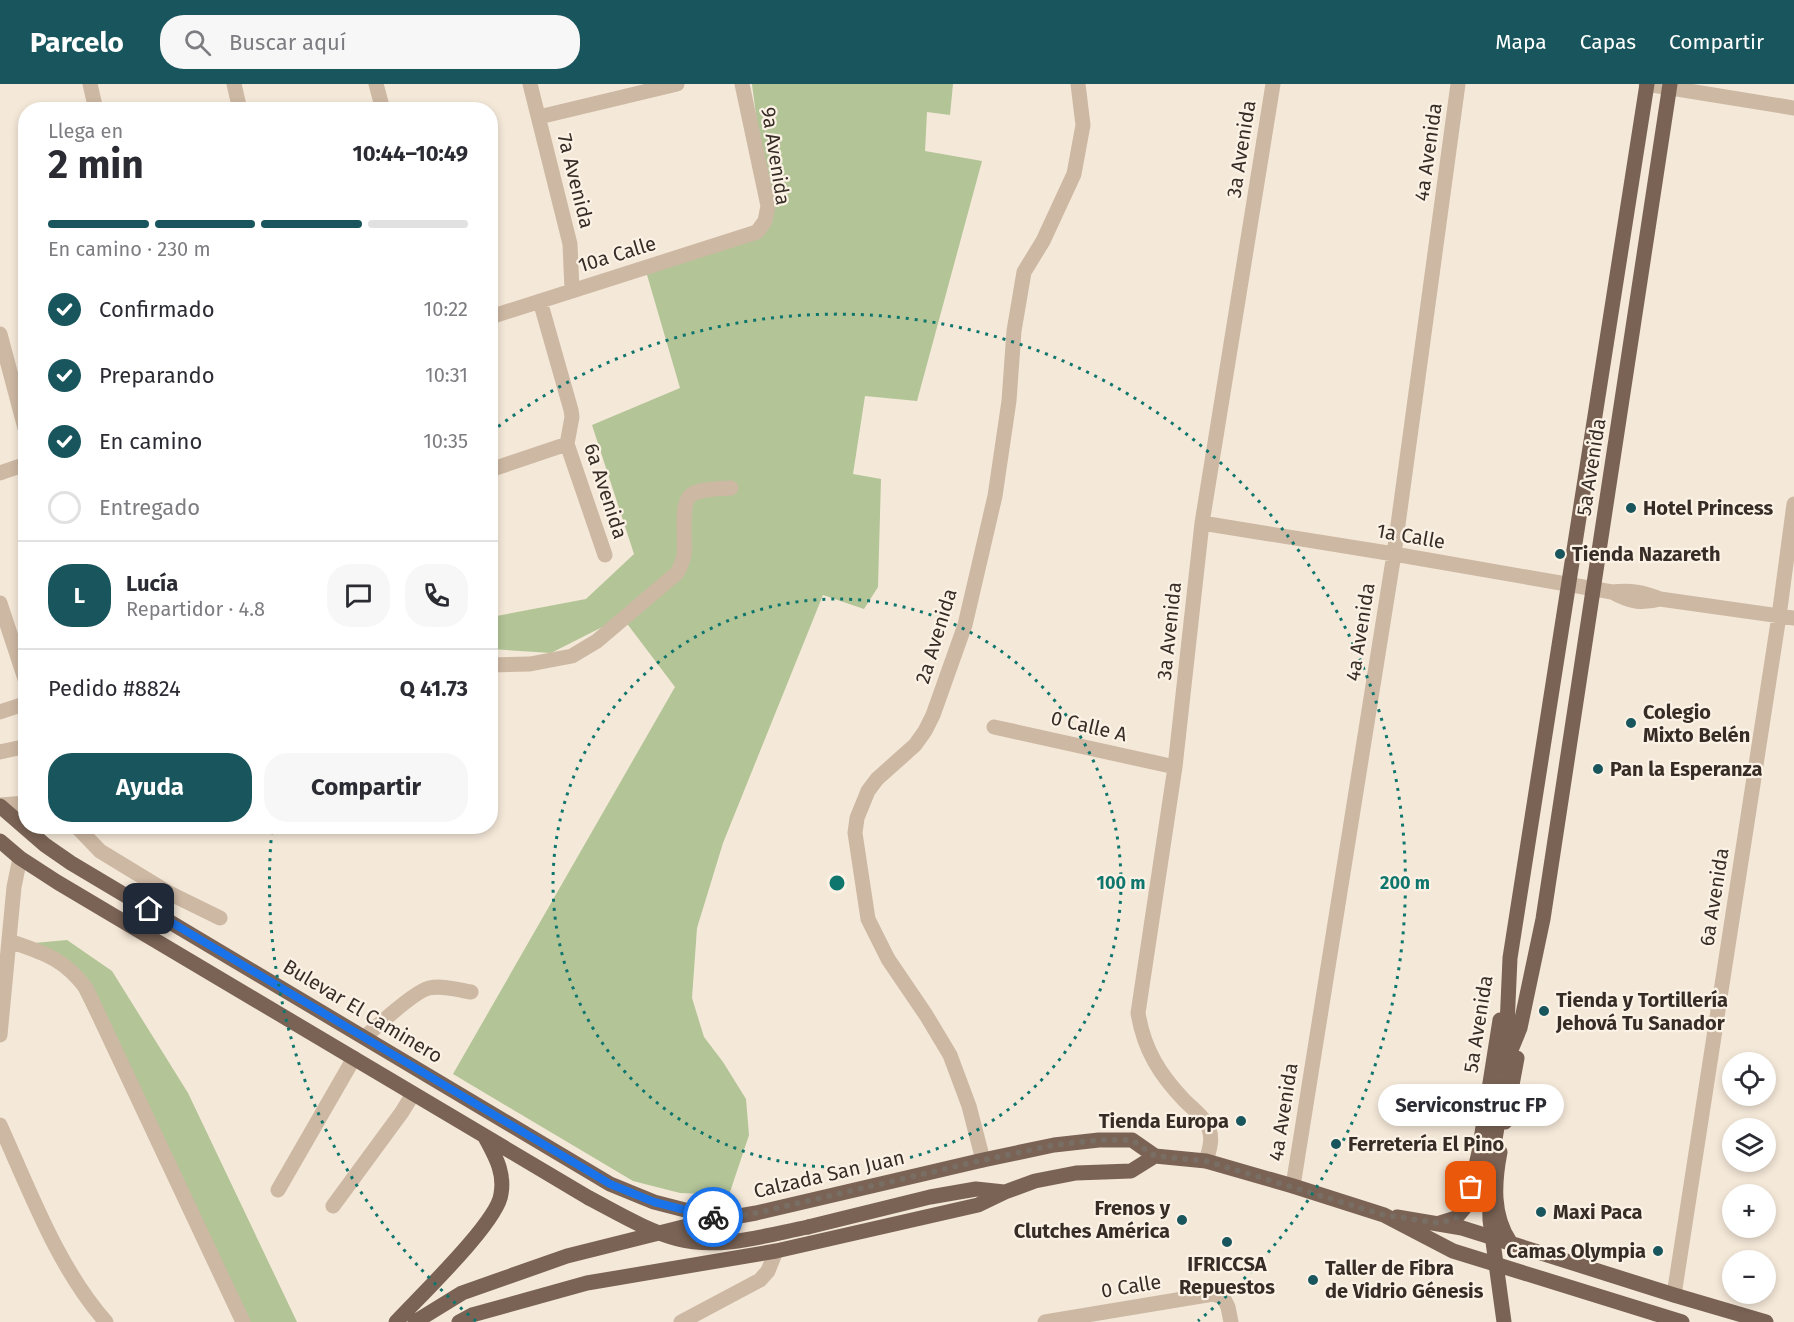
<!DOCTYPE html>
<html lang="es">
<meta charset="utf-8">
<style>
body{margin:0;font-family:"Fira Sans",sans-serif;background:#f7f7f7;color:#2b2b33;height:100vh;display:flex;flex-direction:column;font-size:22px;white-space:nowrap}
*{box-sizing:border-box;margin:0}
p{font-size:20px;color:#7c7c81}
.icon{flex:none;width:33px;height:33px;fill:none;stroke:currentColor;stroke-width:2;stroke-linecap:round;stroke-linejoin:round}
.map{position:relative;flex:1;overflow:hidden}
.panel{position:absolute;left:18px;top:18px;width:480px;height:732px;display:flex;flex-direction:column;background:#fff;border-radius:24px;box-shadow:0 3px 9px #0003}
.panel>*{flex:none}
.tools{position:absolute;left:1722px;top:968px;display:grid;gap:12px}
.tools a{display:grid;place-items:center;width:54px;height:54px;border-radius:50%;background:#fff;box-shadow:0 3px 9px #0003;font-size:30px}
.pin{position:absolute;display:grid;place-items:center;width:51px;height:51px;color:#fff;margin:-26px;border-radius:12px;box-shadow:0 3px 9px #0006}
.courier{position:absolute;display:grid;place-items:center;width:60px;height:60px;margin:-30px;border:4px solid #1a73e8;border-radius:50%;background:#fff;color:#222;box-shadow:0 2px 8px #0007}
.bubble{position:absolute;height:42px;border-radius:21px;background:#fff;box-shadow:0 3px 9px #0003;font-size:20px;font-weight:700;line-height:42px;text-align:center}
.headline em{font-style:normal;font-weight:700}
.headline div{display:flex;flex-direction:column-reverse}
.headline{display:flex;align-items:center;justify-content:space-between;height:102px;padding:0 30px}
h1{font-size:39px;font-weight:700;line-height:45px}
.bar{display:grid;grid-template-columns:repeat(4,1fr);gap:9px 6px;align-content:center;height:72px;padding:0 30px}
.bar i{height:8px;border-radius:4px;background:#e1e1e2}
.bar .on{background:#18555c}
.bar p{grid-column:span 4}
.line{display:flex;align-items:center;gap:15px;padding:0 30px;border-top:2px solid #e1e1e2}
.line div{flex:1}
.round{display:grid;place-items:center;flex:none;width:63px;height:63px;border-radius:24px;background:#f7f7f7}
ol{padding:0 30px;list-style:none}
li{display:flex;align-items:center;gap:18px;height:66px}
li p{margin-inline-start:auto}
li .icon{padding:6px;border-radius:50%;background:#18555c;color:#fff;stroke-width:4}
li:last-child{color:#7c7c81}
li i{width:33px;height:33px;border:3px solid #e1e1e2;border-radius:50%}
.cta{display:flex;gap:12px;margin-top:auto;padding:12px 30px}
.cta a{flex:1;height:69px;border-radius:24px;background:#18555c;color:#fff;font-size:24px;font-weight:700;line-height:69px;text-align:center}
.cta a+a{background:#f7f7f7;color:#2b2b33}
header{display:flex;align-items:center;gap:36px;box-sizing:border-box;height:84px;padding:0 30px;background:#18555c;color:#fff}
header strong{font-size:28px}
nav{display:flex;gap:33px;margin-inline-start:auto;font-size:21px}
.search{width:420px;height:54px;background:#f7f7f7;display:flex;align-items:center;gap:15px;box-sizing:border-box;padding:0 21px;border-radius:24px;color:#7c7c81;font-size:22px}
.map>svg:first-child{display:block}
.green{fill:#b3c497}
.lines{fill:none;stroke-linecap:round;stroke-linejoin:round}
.minor{stroke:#cdb8a3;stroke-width:15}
.major{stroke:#7a6355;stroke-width:15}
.major-bridge{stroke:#7a6355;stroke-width:15}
.done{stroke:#796e64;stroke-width:6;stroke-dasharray:0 10.8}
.route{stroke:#1a73e8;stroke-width:8}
.ring{fill:none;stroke:#0f766e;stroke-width:3;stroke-dasharray:3 6}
.poi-dot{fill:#18555c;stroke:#fbf2e5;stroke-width:2}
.labels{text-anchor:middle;stroke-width:4.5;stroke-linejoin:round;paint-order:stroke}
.street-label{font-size:20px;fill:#372c26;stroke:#fbf2e5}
.poi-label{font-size:20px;font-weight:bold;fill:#372c26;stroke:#fbf2e5;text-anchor:start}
.centre{fill:#0f766e;stroke:#fbf2e5;stroke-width:3}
.ring-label{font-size:18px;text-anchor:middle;font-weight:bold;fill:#0f766e;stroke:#fbf2e5;stroke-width:4.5;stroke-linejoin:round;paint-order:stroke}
</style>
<header>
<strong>Parcelo</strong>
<div class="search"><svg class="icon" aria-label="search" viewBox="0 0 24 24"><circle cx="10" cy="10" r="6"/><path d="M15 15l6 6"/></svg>Buscar aquí</div>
<nav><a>Mapa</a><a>Capas</a><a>Compartir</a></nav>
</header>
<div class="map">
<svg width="1794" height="1238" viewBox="0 0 1794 1238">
<rect width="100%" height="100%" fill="#f4e8d8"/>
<!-- green -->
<path class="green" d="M 752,0 L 953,0 L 950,31 L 927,28 L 925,67 L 982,77 L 917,317 L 865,312 L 853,390 L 881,395 L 878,503 L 864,525 L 823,511 L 723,759 L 697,844 L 692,914 L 704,953 L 723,978 L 746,1015 L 749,1051 L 729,1111 L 680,1109 L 633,1097 L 453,990 L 675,603 L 622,533 L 551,569 L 491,565 L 491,533 L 586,515 L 634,470 L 592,341 L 680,304 L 645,184 L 770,139 Z
M 67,856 L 112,887 L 188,1009 L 297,1238 L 247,1238 L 71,892 L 34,859 Z"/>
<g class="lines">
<!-- minor -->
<path class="minor" d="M 90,0 L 96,26
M 234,0 L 240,26
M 376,0 L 383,26
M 530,0 L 570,160 L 572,206
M 1646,0 L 1794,24
M 539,33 L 677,0
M 540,217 L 571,326 L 572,333 L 567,360 L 605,471
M 490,233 L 757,148 L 765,137 L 768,122 L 742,0
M 0,250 L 26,348
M 490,386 L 567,360
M 0,389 L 26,380
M 1202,439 L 1394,470 L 1612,508 C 1631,506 1643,508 1660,515
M 1612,508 C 1630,518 1641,520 1660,515 L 1794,534
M 0,519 L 26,598
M 490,581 L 530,580 L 572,572 L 597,557 L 677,489 C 680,483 683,478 684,471 C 686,457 680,421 690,412 C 699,404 719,405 731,404
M 0,628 L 21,621 L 26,617
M 994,643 L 1175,683
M 0,668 L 18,664 L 26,665
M 0,721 L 26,719
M 76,742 L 100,767 L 169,809 L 220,834
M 9,857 C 44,869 63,874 86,904 L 243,1238
M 0,951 L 14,803 L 20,774
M 365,953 C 377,942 415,907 429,904 C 443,901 458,906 471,908
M 0,1041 C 30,1107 58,1184 106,1238
M 983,1076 L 969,1022 L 950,971 L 926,931 L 888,875 L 868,835 L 855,749 L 857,734 L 868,707 L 877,695 L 915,661 L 925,647 L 933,631 L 965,541 L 995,412 L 1009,317 L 1014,247 L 1024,188 L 1043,157 L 1074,90 L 1083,41 L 1078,0
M 1206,1077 C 1209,1067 1213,1056 1209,1045 C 1206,1035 1193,1025 1185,1017 C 1160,991 1144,966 1138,929 L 1175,683 L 1202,439 L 1273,0
M 1293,1102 L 1394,470 L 1458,0
M 278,1106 L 354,974
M 333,1122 L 402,1028 L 413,1010
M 1674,1211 L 1779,532 L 1794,420
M 681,1238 L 760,1196 L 768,1187 L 776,1167
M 1045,1238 L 1213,1210 L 1223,1213 L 1228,1223 L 1231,1238"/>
<!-- major -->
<path class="major" d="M 0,722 L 45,761 L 71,779 L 610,1100 L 654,1118 L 716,1134
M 0,757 L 20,774 L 57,798 L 589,1114
M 1509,968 L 1507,942 L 1510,874 L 1647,0
M 1507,984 L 1509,971 L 1520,944 L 1543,835 L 1670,0
M 1505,1038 L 1517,974
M 1500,1068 C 1494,1099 1492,1131 1510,1158
M 1397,1133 L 1462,1144 L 1674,1211 L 1766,1238
M 1440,1139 L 1456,1134 L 1467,1121 L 1479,1068 L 1500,936
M 808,1143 L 930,1113 L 976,1105 L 1004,1108
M 396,1238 C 418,1214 498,1138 501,1110 C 505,1088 495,1072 485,1053
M 415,1238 L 462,1209 L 567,1172 L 695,1140 L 756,1129 L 983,1076 L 1054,1061 L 1099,1056 L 1132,1056 L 1155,1072 L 1206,1077 L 1293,1102 L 1384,1131 L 1453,1167 L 1682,1238
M 459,1238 L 472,1231 L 587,1199 L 776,1167 L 978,1121 L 1005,1108 L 1035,1097 L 1076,1089 L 1131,1087 L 1155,1072"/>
<!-- major-bridge -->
<path class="major-bridge" d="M 589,1114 C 618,1129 647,1147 678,1155 C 720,1166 767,1151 808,1143
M 1504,1238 L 1490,1136 L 1489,1091 L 1507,984"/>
</g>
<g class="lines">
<!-- done -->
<path class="done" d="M 713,1133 L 722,1135 L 756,1129 L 983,1076 L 1054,1061 L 1099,1056 L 1132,1056 L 1155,1072 L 1206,1077 L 1384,1131 L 1439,1139 L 1456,1134 L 1461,1129 L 1467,1121 L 1471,1103"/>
<!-- route -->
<path class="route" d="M 149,825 L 610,1100 L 654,1118 L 713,1133"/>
</g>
<!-- distance rings -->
<g class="ring">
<circle cx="837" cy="799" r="284"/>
<path d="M476 1237A568 568 0 0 1 272 745M491 348A568 568 0 0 1 1198 1237"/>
</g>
<!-- markers -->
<g class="poi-dot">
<circle cx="1631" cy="424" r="6"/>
<circle cx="1560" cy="470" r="6"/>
<circle cx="1631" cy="639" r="6"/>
<circle cx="1598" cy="685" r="6"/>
<circle cx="1544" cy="927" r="6"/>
<circle cx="1241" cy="1037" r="6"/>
<circle cx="1336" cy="1060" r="6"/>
<circle cx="1541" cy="1128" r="6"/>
<circle cx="1182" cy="1136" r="6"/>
<circle cx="1227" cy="1158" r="6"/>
<circle cx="1658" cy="1167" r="6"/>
<circle cx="1313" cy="1196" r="6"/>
</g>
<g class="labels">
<!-- street labels -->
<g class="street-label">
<text transform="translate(1241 65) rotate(-81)" y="7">3a Avenida</text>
<text transform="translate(1428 68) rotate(-82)" y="7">4a Avenida</text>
<text transform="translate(776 72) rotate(81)" y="7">9a Avenida</text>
<text transform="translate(576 97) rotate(76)" y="7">7a Avenida</text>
<text transform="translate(617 170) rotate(-17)" y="7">10a Calle</text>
<text transform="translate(1591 383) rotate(-81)" y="7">5a Avenida</text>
<text transform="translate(606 407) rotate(72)" y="7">6a Avenida</text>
<text transform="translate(1411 452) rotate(10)" y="7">1a Calle</text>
<text transform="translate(1169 547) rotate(-84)" y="7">3a Avenida</text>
<text transform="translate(1360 548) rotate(-81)" y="7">4a Avenida</text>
<text transform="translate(936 552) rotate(-73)" y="7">2a Avenida</text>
<text transform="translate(1089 642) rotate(13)" y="7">0 Calle A</text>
<text transform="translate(1714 813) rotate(-81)" y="7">6a Avenida</text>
<text transform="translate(363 927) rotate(31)" y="7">Bulevar El Caminero</text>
<text transform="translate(1478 940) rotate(-81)" y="7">5a Avenida</text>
<text transform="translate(1283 1028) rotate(-81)" y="7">4a Avenida</text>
<text transform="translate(829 1090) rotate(-13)" y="7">Calzada San Juan</text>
<text transform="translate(1131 1202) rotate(-9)" y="7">0 Calle</text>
</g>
<!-- poi labels -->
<g class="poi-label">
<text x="1643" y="431">Hotel Princess</text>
<text x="1572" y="477">Tienda Nazareth</text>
<text x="1643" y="635">Colegio<tspan x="1643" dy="23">Mixto Belén</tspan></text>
<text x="1610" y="692">Pan la Esperanza</text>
<text x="1556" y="923">Tienda y Tortillería<tspan x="1556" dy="23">Jehová Tu Sanador</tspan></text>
<text x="1229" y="1044" text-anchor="end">Tienda Europa</text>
<text x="1348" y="1067">Ferretería El Pino</text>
<text x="1170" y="1131" text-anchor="end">Frenos y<tspan x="1170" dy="23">Clutches América</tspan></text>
<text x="1553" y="1135">Maxi Paca</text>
<text x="1646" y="1174" text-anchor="end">Camas Olympia</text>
<text x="1227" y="1187" text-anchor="middle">IFRICCSA<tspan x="1227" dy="23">Repuestos</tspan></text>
<text x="1325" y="1191">Taller de Fibra<tspan x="1325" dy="23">de Vidrio Génesis</tspan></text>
</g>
</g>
<circle cx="837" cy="799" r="9" class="centre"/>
<g class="ring-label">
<text x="1121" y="805">100 m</text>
<text x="1405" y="805">200 m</text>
</g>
</svg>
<div class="tools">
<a><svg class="icon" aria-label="locate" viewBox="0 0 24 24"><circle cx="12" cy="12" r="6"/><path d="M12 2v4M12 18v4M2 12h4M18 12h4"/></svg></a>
<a><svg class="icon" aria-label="layers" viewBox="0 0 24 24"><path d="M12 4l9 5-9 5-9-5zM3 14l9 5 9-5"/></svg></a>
<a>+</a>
<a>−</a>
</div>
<div class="pin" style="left:1471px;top:1103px;background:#ea580c"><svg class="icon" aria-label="bag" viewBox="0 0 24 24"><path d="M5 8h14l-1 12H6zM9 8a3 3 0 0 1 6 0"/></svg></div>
<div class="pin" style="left:149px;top:825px;background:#1f2937"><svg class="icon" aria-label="home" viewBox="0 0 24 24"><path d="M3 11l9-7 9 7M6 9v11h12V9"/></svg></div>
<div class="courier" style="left:713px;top:1133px"><svg class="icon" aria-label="bike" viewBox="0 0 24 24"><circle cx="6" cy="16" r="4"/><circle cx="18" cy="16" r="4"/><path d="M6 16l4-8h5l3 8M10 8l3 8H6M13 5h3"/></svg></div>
<div class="bubble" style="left:1378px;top:1000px;width:186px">Serviconstruc FP</div>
<section class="panel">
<div class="headline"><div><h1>2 min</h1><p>Llega en</p></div><em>10:44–10:49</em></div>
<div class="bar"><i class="on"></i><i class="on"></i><i class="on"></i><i></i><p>En camino · 230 m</p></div>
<ol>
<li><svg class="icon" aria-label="check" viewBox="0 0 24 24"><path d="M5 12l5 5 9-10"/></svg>Confirmado<p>10:22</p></li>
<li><svg class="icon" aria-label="check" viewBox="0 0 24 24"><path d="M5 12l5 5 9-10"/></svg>Preparando<p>10:31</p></li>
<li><svg class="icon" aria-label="check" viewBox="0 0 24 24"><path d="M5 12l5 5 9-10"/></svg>En camino<p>10:35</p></li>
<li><i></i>Entregado</li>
</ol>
<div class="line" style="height:108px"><b class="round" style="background:#18555c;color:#fff">L</b><div><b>Lucía</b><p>Repartidor · 4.8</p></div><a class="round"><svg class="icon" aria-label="chat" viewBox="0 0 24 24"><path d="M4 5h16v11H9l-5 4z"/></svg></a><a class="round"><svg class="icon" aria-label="phone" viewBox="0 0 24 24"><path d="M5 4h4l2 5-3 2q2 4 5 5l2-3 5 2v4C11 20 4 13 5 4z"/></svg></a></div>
<div class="line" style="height:78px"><div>Pedido #8824</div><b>Q 41.73</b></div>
<div class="cta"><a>Ayuda</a><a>Compartir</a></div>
</section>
</div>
